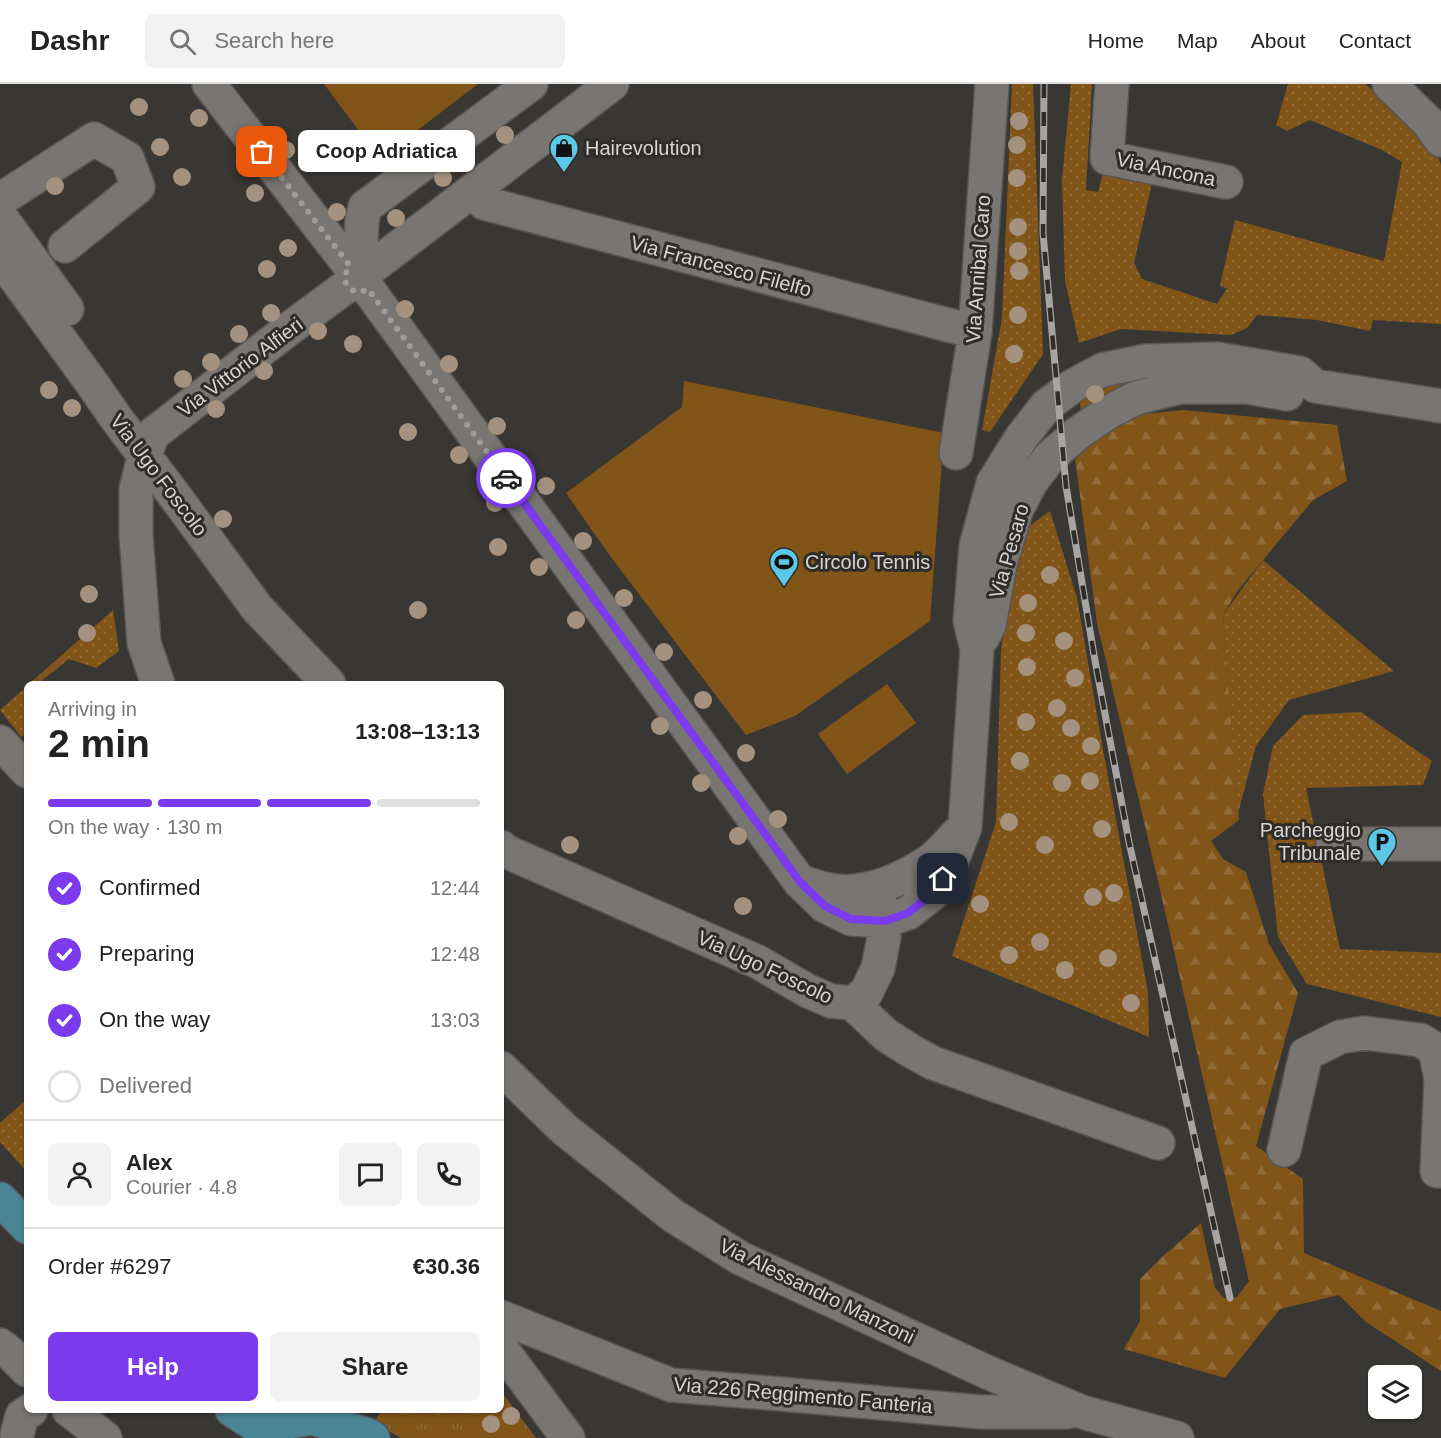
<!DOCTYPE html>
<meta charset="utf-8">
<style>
body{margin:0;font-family:Arial,sans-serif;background:#f2f2f2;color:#222;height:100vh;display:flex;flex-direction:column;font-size:22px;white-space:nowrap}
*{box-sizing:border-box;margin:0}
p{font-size:20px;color:#767676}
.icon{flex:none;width:33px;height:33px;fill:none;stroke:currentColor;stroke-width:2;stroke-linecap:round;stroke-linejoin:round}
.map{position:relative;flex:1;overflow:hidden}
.sheet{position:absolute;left:24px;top:597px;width:480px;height:732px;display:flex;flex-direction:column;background:#fff;border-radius:9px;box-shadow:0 2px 4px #0004}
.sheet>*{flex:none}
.tools{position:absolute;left:1368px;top:1281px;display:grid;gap:12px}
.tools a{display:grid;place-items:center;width:54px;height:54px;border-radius:9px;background:#fff;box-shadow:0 2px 4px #0004;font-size:30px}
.pin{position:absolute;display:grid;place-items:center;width:51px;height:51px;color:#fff;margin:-26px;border-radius:12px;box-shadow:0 3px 9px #0006}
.courier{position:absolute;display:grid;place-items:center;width:60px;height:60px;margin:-30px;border:4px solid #7c3aed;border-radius:50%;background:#fff;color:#222;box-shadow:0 2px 8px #0007}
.bubble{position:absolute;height:42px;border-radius:9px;background:#fff;box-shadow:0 2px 4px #0004;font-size:20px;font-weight:800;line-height:42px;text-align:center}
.summary em{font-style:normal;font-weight:800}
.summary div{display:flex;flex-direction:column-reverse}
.summary{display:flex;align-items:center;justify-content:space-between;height:102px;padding:0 24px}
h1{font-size:39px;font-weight:800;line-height:45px}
.bar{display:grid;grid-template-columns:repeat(4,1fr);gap:9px 6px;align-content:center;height:72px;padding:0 24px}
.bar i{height:8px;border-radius:4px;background:#e0e0e0}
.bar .on{background:#7c3aed}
.bar p{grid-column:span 4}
.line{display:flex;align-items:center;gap:15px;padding:0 24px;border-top:2px solid #e0e0e0}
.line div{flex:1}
.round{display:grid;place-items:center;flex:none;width:63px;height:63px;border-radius:9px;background:#f2f2f2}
ol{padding:0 24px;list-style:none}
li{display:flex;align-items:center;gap:18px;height:66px}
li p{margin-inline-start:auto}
li .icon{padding:6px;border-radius:50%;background:#7c3aed;color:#fff;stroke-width:4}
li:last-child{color:#767676}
li i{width:33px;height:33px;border:3px solid #e0e0e0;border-radius:50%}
.action{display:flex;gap:12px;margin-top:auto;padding:12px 24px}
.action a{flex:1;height:69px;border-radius:9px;background:#7c3aed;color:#fff;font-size:24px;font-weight:800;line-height:69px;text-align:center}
.action a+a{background:#f2f2f2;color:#222}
header{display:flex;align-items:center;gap:36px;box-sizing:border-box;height:84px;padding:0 30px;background:#fff;border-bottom:2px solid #e0e0e0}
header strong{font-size:28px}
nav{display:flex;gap:33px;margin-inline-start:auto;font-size:21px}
.search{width:420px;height:54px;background:#f2f2f2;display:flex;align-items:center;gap:15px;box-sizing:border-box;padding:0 21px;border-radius:9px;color:#767676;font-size:22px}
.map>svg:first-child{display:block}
.grass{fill:#815418}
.forest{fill:url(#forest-firs)}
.park{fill:url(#park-tufts)}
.garden{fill:url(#garden-dots)}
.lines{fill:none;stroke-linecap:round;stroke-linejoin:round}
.minor-casing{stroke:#575553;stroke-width:36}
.major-casing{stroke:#575553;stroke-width:36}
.minor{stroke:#787572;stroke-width:33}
.major{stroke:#498594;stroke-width:33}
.rail-casing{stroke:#a7a5a3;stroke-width:7}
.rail{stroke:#2f2d2a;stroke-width:4.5;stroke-dasharray:14;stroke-linecap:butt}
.tree{fill:#a4927e}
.done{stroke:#9f9d9b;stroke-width:6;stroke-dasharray:0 10.8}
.route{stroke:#7c3aed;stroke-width:8}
.labels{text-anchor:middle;stroke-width:6;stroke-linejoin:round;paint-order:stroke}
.poi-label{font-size:20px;fill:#d6d4d3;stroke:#2f2d2a;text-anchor:start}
.street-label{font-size:20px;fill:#d6d4d3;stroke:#2f2d2a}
</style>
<header>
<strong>Dashr</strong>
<div class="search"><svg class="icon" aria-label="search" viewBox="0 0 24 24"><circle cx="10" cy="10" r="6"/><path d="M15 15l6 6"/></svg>Search here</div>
<nav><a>Home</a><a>Map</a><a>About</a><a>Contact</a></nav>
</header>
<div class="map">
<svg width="1441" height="1354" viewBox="0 0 1441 1354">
<defs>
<pattern id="forest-firs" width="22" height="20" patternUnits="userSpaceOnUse" patternTransform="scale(1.5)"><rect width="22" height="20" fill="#815418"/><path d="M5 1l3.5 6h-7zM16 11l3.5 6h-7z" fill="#926c39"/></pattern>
<pattern id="park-tufts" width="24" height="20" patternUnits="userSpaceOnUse" patternTransform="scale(1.5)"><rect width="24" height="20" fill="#815418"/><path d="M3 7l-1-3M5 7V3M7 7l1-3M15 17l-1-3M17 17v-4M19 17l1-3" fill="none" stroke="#926c39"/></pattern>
<pattern id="garden-dots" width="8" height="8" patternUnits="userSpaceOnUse" patternTransform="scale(1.5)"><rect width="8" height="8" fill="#815418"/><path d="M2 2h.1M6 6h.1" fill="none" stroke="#926c39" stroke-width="1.8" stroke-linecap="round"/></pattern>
</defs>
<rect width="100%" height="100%" fill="#393734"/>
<!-- grass -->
<path class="grass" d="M 324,0 L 478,0 L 380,75 Z
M 1162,288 L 1081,330 L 1079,309 Z
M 684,297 L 944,349 L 930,537 L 795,632 L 746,651 L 610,472 L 566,409 L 682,323 Z
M 887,600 L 916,639 L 847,690 L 818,650 Z"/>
<!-- forest -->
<path class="forest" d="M 1183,326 L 1337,341 L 1347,397 L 1313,416 L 1238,506 L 1223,531 L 1239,736 L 1211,757 L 1223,775 L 1246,788 L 1269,860 L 1298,909 L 1256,1062 L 1303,1095 L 1304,1169 L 1441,1227 L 1441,1287 L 1366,1238 L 1339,1211 L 1280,1225 L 1225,1294 L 1124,1265 L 1140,1237 L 1140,1195 L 1162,1173 L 1201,1139 L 1215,1204 L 1225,1215 L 1237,1213 L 1249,1197 L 1161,810 L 1097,539 L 1075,374 L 1095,354 L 1135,331 Z"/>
<!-- park -->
<path class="park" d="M 501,1307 L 536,1354 L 401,1354 L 374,1339 L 382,1326 L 501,1326 Z"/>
<!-- garden -->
<path class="garden" d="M 1012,0 L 1033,0 L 1043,270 L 990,348 L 982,346 L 1002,234 Z
M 1071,0 L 1092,0 L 1086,106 L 1098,108 L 1104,86 L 1152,99 L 1134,179 L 1142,195 L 1217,220 L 1227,205 L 1220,201 L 1235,136 L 1384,177 L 1402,78 L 1382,66 L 1310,36 L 1287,47 L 1276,41 L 1288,0 L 1365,0 L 1416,42 L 1439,75 L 1441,81 L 1441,240 L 1373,236 L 1370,247 L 1317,236 L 1257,231 L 1247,244 L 1231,251 L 1121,245 L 1079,259 L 1065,197 L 1062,95 Z
M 1050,427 L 1077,514 L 1102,660 L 1148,908 L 1149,953 L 952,872 L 996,738 L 1001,567 L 1009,500 L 1022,447 Z
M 1263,476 L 1394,587 L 1289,616 L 1256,662 L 1238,729 L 1223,531 Z
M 113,526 L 119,567 L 96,584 L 69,575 L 40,598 L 40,600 L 29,600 Z
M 27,602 L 27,649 L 21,653 L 0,626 Z
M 1361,628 L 1432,677 L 1423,701 L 1306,704 L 1340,865 L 1441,869 L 1441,933 L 1307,900 L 1278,853 L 1263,710 L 1273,662 L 1303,631 Z
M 27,1015 L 27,1088 L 0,1058 L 0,1039 Z"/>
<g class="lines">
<!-- minor casing -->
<g class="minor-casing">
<path id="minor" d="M 209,0 L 350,182
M 1112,0 L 1107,74 L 1226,98
M 1389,0 L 1428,38 L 1441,56
M 473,106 L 484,119 L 975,248
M 0,116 L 94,55 L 127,74 L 138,103 L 65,162
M 0,132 L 67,225
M 0,173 L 91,298 L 116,334 L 180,419 L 257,524 L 329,600
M 360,179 L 362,137 L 365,123 L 531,0
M 371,184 L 612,0
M 368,205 L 800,798 L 825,822 L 851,835 L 885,837 L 908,829 L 936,807 L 950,782 L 965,743 L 977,565 L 970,537 L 976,462 L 993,399 L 1021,354 L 1046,322 L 1074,301 L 1102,286 L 1146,277 L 1217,275 L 1300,289 L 1315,302 L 1441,322
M 956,369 L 975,248 L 992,0
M 983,553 L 989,541 L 1001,477 L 1016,427 L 1031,398 L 1050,373 L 1078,349 L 1107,329 L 1136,314 L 1181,303 L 1247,303 L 1287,310
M 158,600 L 144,559 L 136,451 L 136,405 L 144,373 L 153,350 L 290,244 L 347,202
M 0,658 L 27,687
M 1333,760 L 1441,760
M 501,763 L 505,767 L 758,878 L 808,907 L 831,917 L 852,919 L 886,951 L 911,967 L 933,979 L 1158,1059
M 802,798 C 811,801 820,804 829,806 C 863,812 899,797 927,779 C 938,772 948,760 957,750
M 852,919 L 866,909 L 878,884 L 884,853 L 885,837 L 879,816
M 501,984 L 564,1045 L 672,1131 L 740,1174 L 989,1289 L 1082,1328 L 1177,1354
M 1284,1066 L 1306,970 L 1340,953 L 1364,949 L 1420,956 L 1435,965 L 1441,995 L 1437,1087 L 1441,1087
M 501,1233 L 671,1301 L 781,1310 L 981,1328 L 1067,1328
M 0,1261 L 9,1268 L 27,1286
M 501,1264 L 568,1354
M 69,1326 L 105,1354
M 17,1354 L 17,1350 L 22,1332 L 31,1326"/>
</g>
<!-- major casing -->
<g class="major-casing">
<path id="major" d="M 0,1115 L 27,1143
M 232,1326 L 275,1354
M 259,1343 L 312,1334 L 368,1351 L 373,1354"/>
</g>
<!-- minor -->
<use href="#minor" class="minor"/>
<!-- major -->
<use href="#major" class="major"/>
<!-- rail casing -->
<g class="rail-casing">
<path id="rail" d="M 1044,0 L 1043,149 L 1066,402 L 1094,571 L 1129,758 L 1230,1214"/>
</g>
<!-- rail -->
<use href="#rail" class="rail"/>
</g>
<!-- trees -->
<g class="tree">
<circle cx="139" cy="23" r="9"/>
<circle cx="199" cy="34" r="9"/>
<circle cx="1019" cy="37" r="9"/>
<circle cx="505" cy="51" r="9"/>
<circle cx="1017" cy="61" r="9"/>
<circle cx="160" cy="63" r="9"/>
<circle cx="286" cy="66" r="9"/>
<circle cx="182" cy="93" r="9"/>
<circle cx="443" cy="94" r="9"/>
<circle cx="1017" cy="94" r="9"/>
<circle cx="55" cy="102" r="9"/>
<circle cx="255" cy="109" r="9"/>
<circle cx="337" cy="128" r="9"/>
<circle cx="396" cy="134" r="9"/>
<circle cx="1018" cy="143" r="9"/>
<circle cx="288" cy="164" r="9"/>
<circle cx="1018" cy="167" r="9"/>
<circle cx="267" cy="185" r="9"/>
<circle cx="1019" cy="187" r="9"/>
<circle cx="405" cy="225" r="9"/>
<circle cx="271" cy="229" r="9"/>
<circle cx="1018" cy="231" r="9"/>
<circle cx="318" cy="247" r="9"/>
<circle cx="239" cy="250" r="9"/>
<circle cx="353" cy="260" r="9"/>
<circle cx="1014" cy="270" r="9"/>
<circle cx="211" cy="278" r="9"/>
<circle cx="449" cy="280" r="9"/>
<circle cx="264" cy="287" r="9"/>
<circle cx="183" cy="295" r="9"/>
<circle cx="49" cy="306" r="9"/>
<circle cx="1095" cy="310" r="9"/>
<circle cx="72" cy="324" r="9"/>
<circle cx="216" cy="325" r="9"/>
<circle cx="497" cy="342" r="9"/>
<circle cx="408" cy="348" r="9"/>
<circle cx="459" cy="371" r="9"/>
<circle cx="546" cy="402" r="9"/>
<circle cx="495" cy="419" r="9"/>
<circle cx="223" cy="435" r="9"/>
<circle cx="583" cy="457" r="9"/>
<circle cx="498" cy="463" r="9"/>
<circle cx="539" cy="483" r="9"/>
<circle cx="1050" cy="491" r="9"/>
<circle cx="89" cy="510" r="9"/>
<circle cx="624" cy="514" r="9"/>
<circle cx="1028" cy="519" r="9"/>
<circle cx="418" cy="526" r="9"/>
<circle cx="576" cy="536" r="9"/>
<circle cx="87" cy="549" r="9"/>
<circle cx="1026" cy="549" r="9"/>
<circle cx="1064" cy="557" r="9"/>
<circle cx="664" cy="568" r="9"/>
<circle cx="1027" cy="583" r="9"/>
<circle cx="1075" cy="594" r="9"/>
<circle cx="703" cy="616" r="9"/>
<circle cx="1057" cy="624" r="9"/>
<circle cx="1026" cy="638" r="9"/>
<circle cx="660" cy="642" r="9"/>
<circle cx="1071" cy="644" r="9"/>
<circle cx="1091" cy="662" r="9"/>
<circle cx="746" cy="669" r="9"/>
<circle cx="1020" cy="677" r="9"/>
<circle cx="1090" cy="697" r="9"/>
<circle cx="701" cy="699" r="9"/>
<circle cx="1062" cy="699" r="9"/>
<circle cx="778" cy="735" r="9"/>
<circle cx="1009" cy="738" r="9"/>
<circle cx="1102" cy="745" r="9"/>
<circle cx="738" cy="752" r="9"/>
<circle cx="570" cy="761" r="9"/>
<circle cx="1045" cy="761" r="9"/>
<circle cx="1114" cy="809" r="9"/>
<circle cx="1093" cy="813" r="9"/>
<circle cx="980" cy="820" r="9"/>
<circle cx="743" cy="822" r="9"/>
<circle cx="1040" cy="858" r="9"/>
<circle cx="1009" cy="871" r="9"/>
<circle cx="1108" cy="874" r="9"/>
<circle cx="1065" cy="886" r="9"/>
<circle cx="1131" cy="919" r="9"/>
<circle cx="511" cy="1332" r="9"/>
<circle cx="491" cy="1340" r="9"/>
</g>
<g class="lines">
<!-- done -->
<path class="done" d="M 262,68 L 350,182 C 338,197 350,214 368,205 L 506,394"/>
<!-- route -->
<path class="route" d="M 506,394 L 800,798 L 825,822 L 851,835 L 885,837 L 908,829 L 936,807 L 943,795"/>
</g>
<!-- icons -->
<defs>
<g id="shop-pin" transform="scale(1.5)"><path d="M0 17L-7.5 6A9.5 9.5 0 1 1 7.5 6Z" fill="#5bc8e7" stroke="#2f2d2a"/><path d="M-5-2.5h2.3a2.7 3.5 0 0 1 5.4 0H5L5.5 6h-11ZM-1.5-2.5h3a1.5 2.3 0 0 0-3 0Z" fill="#111"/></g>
<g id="stadium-pin" transform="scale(1.5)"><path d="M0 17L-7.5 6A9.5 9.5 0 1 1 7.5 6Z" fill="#5bc8e7" stroke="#2f2d2a"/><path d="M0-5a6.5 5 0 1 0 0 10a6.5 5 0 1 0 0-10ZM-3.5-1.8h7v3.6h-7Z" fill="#111"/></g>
<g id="parking-pin" transform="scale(1.5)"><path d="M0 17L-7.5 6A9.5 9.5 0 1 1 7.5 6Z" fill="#5bc8e7" stroke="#2f2d2a"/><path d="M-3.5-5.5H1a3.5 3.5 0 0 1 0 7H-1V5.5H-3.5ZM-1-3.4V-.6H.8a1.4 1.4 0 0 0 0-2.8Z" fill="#111"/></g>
</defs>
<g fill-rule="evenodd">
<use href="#shop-pin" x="564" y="64"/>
<use href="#stadium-pin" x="784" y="478"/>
<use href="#parking-pin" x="1382" y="758"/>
</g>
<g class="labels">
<!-- poi labels -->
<g class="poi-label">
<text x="585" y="71">Hairevolution</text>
<text x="805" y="485">Circolo Tennis</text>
<text x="1361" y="753" text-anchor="end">Parcheggio<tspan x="1361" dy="23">Tribunale</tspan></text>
</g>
<!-- street labels -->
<g class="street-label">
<text transform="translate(1166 85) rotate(12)" y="7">Via Ancona</text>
<text transform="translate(721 182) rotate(15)" y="7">Via Francesco Filelfo</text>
<text transform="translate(978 185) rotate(-86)" y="7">Via Annibal Caro</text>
<text transform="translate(240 283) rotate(-37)" y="7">Via Vittorio Alfieri</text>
<text transform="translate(159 391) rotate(53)" y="7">Via Ugo Foscolo</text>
<text transform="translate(1009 467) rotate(-74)" y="7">Via Pesaro</text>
<text transform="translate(765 883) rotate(25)" y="7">Via Ugo Foscolo</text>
<text transform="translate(817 1207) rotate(26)" y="7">Via Alessandro Manzoni</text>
<text transform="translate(803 1311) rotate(5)" y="7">Via 226 Reggimento Fanteria</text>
</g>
</g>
</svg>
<div class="tools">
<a><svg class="icon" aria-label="layers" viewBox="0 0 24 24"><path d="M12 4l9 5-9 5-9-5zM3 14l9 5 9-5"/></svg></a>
</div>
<div class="pin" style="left:262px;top:68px;background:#ea580c"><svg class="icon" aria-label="bag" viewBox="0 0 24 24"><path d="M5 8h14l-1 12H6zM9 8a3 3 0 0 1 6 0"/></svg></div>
<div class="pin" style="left:943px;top:795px;background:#1f2937"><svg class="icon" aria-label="home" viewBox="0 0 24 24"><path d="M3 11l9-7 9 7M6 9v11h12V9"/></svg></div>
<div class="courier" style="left:506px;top:394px"><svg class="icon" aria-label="car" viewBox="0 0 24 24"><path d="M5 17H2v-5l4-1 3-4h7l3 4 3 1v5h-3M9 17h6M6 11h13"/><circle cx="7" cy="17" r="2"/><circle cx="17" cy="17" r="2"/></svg></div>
<div class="bubble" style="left:298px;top:46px;width:177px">Coop Adriatica</div>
<section class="sheet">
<div class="summary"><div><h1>2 min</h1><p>Arriving in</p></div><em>13:08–13:13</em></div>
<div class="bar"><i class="on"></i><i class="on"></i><i class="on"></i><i></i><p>On the way · 130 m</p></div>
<ol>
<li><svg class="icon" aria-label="check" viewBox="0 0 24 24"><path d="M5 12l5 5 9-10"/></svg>Confirmed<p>12:44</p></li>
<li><svg class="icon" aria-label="check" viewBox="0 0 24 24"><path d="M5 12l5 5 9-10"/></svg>Preparing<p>12:48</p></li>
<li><svg class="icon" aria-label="check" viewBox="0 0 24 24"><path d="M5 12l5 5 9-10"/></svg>On the way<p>13:03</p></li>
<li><i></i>Delivered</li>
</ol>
<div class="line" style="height:108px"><a class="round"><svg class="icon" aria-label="person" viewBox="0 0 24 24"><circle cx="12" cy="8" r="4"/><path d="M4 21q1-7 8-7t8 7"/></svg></a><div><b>Alex</b><p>Courier · 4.8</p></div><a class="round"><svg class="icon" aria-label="chat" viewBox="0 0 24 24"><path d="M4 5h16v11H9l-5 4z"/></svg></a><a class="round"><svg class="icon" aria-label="phone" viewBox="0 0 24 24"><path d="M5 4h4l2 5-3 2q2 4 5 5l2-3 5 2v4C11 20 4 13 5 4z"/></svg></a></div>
<div class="line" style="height:78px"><div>Order #6297</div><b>€30.36</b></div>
<div class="action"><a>Help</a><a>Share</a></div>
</section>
</div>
